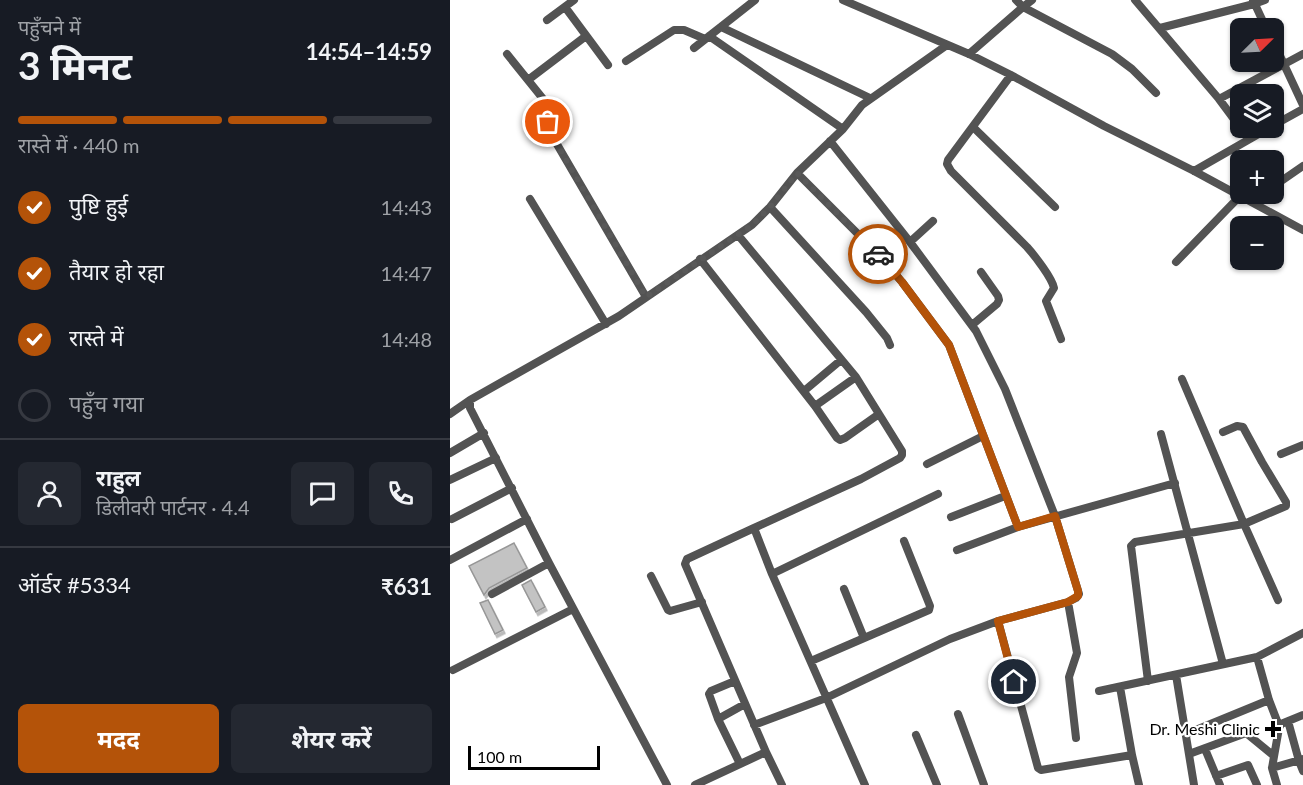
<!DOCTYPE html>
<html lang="hi">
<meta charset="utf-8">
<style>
body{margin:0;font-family:Lato,"Noto Sans Devanagari",sans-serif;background:#242831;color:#f1f3f6;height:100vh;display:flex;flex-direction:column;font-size:22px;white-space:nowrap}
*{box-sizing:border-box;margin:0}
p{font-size:20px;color:#9ea1a6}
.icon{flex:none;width:33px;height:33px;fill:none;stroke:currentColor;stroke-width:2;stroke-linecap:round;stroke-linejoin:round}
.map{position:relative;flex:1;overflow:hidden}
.panel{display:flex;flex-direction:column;background:#171b24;width:450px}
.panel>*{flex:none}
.needle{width:39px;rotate:66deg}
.fabs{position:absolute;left:780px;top:18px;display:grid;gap:12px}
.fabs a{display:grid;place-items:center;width:54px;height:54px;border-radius:9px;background:#171b24;box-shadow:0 2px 4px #0004;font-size:30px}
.scale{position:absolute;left:18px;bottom:15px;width:132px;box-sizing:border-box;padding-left:6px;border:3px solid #000;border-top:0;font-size:16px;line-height:21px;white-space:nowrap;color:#000;-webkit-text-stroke:4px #fff;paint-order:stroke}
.pin{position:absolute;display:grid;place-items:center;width:51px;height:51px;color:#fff;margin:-26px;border:3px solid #fff;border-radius:50%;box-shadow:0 2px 6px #0007}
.courier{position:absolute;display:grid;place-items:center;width:60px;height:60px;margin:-30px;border:4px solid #b45309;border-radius:50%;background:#fff;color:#222;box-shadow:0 2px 8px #0007}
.head em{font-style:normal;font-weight:700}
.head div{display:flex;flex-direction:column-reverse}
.head{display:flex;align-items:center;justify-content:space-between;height:102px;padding:0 18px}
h1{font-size:39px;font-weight:700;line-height:45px}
.bar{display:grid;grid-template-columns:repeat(4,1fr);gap:9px 6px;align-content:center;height:72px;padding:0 18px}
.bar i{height:8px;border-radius:4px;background:#363941}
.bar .active{background:#b45309}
.bar p{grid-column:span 4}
.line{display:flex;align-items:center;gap:15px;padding:0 18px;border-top:2px solid #363941}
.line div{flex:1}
.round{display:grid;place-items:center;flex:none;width:63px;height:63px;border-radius:9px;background:#242831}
ol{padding:0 18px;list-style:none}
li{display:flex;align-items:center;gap:18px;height:66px}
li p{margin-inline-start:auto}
li .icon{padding:6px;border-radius:50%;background:#b45309;color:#fff;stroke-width:4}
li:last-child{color:#9ea1a6}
li i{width:33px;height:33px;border:3px solid #363941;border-radius:50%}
.action{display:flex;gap:12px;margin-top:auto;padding:12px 18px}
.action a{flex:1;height:69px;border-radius:9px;background:#b45309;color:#fff;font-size:24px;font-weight:700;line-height:69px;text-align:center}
.action a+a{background:#242831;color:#f1f3f6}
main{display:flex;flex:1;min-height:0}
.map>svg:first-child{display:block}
.building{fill:#c3c3c3;stroke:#979797;stroke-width:1.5;filter:url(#shadow)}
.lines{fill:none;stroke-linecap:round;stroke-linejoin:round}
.street{stroke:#535353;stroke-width:8}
.done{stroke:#595959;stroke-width:6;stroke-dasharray:0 10.8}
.route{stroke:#b45309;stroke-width:8}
.poi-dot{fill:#000;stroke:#fff;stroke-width:2}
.labels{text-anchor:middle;stroke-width:4.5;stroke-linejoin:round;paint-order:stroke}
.poi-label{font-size:16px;fill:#000;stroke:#fff;text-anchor:end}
</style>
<main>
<section class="panel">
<div class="head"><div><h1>3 मिनट</h1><p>पहुँचने में</p></div><em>14:54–14:59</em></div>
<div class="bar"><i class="active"></i><i class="active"></i><i class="active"></i><i></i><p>रास्ते में · 440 m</p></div>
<ol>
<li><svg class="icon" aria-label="check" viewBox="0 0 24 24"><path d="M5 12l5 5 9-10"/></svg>पुष्टि हुई<p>14:43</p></li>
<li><svg class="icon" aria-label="check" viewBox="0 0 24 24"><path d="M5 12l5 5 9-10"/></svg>तैयार हो रहा<p>14:47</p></li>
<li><svg class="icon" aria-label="check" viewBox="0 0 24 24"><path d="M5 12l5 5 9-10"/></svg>रास्ते में<p>14:48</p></li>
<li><i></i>पहुँच गया</li>
</ol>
<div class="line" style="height:108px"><a class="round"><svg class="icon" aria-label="person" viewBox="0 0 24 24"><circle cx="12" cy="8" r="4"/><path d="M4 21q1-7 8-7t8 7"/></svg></a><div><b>राहुल</b><p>डिलीवरी पार्टनर · 4.4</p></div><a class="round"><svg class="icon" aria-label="chat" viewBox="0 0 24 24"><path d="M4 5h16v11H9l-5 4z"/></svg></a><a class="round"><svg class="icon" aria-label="phone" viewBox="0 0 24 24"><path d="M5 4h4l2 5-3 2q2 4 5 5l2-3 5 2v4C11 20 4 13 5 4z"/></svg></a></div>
<div class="line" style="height:78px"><div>ऑर्डर #5334</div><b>₹631</b></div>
<div class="action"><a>मदद</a><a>शेयर करें</a></div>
</section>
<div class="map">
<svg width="853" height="785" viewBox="0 0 853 785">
<defs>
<filter id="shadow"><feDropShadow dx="2" dy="3.5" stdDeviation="0" flood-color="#0004"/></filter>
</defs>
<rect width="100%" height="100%" fill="#fff"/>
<!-- building -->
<path class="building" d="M 64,543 L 77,568 L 39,588 L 34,595 L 19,566 Z
M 81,580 L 95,607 L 86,612 L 72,585 Z
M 38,600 L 53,630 L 45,634 L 30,603 Z"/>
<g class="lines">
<!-- street -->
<path class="street" d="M 393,0 L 519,54 L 561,75 L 654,126 L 744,171 L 853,230
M 582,0 L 573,7 L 662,54 L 682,69 L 706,93
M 685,0 L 769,99 L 798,138
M 803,0 L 816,28
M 115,7 L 158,65
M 97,20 L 124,0
M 271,27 L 420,98
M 710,28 L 804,4 L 815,0
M 259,36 L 393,129
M 824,43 L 853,105
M 244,48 L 305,0
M 57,54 L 94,100 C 99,110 97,123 101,134 L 196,297
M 519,54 L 573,7 L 566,0
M 176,61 L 224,30 L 234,30 L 255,39
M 561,75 L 498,160 L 497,164 L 501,171 L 577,247 C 585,256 602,278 604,288 L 596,301 L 611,339
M 78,80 L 136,36
M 769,99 L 853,54
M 824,125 L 853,109
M 523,127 L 605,207
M 744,171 L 819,128
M 347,173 L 428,254 L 452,282 L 499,345 L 568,527
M 824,186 L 853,166
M 80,199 L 156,324
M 802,201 L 813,194
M 320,207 L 416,312 L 437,338 L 440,345
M 288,235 L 406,377 L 452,451 L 452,455 L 450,458 L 411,479 L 304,528 L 322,574 L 415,785
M 460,242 L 483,221
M 250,259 L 365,406 L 387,438 L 390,440 L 395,438 L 429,414
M 726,262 L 790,196
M 522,325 L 547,304 L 549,300 L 548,296 L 531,272
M 732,379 L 794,524 L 828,600
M 354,391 L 391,360
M 365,406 L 406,377
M 0,414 L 20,400
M 711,434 L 773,664
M 0,453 L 34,433
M 831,454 L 853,445
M 477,464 L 533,436
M 0,480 L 46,458
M 501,517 L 555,496
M 2,519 L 62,488
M 304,528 L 237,559 L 235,564 L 316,752 L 332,785
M 507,550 L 568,527 L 725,483
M 0,560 L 77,519
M 322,574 L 488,494
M 201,576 L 218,610 L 220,611 L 252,602
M 394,589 L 414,638
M 42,594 L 99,563
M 618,602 L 627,653 L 619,677 L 626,738
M 548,621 L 588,768 L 591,770 L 682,755
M 807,657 L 819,700 L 829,726
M 361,661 L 479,610 L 480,606 L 454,541
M 3,670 L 123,609
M 726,675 L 744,785
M 285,681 L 261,691 L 259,694 L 268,719 L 290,764
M 698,681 L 681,546 L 685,542 L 794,524 L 836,506 L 836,502 L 812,462 L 793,427 L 787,426 L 773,432
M 670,687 L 682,755 L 689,785
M 649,691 L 807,657 L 853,633
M 508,714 L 534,785
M 268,719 L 295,704
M 838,721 L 849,761 L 853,771
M 304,725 L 376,698 L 500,639 L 548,621 L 618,602 L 626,598 L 629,594 L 605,516 L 555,389 L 526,331 L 460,242 L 380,141
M 736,734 L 819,700
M 466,735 L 487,785
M 755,749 L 770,785
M 739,754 L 796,733 L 824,756
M 822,768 L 853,759
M 766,776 L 798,765 L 807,785
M 217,785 L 99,563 L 20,408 L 20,400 L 169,316 L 302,225 L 320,207 L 347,173 L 393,129 L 412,105 L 497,45
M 245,785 L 316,752
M 827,785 L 822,768 L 829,728 L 831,724 L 853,715"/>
</g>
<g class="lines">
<!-- done -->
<path class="done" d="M 98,122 L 101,134 L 196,297 L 302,225 L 320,207 L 347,173 L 428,254"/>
<!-- route -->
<path class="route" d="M 428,254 L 452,282 L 499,345 L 568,527 L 605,516 L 628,591 L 628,596 L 618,602 L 548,621 L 564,682"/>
</g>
<!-- markers -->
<path class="poi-dot" d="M820 720h6v6h6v6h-6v6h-6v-6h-6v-6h6z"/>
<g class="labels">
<!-- poi labels -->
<g class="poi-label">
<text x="810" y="735">Dr. Meshi Clinic</text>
</g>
</g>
</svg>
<div class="fabs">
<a><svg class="needle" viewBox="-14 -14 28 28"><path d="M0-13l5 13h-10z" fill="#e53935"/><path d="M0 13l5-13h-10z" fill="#9ea1a6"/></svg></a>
<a><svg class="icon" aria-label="layers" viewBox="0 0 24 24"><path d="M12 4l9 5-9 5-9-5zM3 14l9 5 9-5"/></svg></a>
<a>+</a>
<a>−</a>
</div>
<div class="scale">100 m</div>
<div class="pin" style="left:98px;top:122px;background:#ea580c"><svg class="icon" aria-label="bag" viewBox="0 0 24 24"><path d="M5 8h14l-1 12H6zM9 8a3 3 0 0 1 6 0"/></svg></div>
<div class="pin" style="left:564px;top:682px;background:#1f2937"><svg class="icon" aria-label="home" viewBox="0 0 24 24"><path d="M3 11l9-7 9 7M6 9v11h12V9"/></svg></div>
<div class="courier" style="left:428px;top:254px"><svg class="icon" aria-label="car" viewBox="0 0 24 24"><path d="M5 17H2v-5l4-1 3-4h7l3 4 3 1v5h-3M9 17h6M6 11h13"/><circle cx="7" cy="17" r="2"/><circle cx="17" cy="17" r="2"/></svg></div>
</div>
</main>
